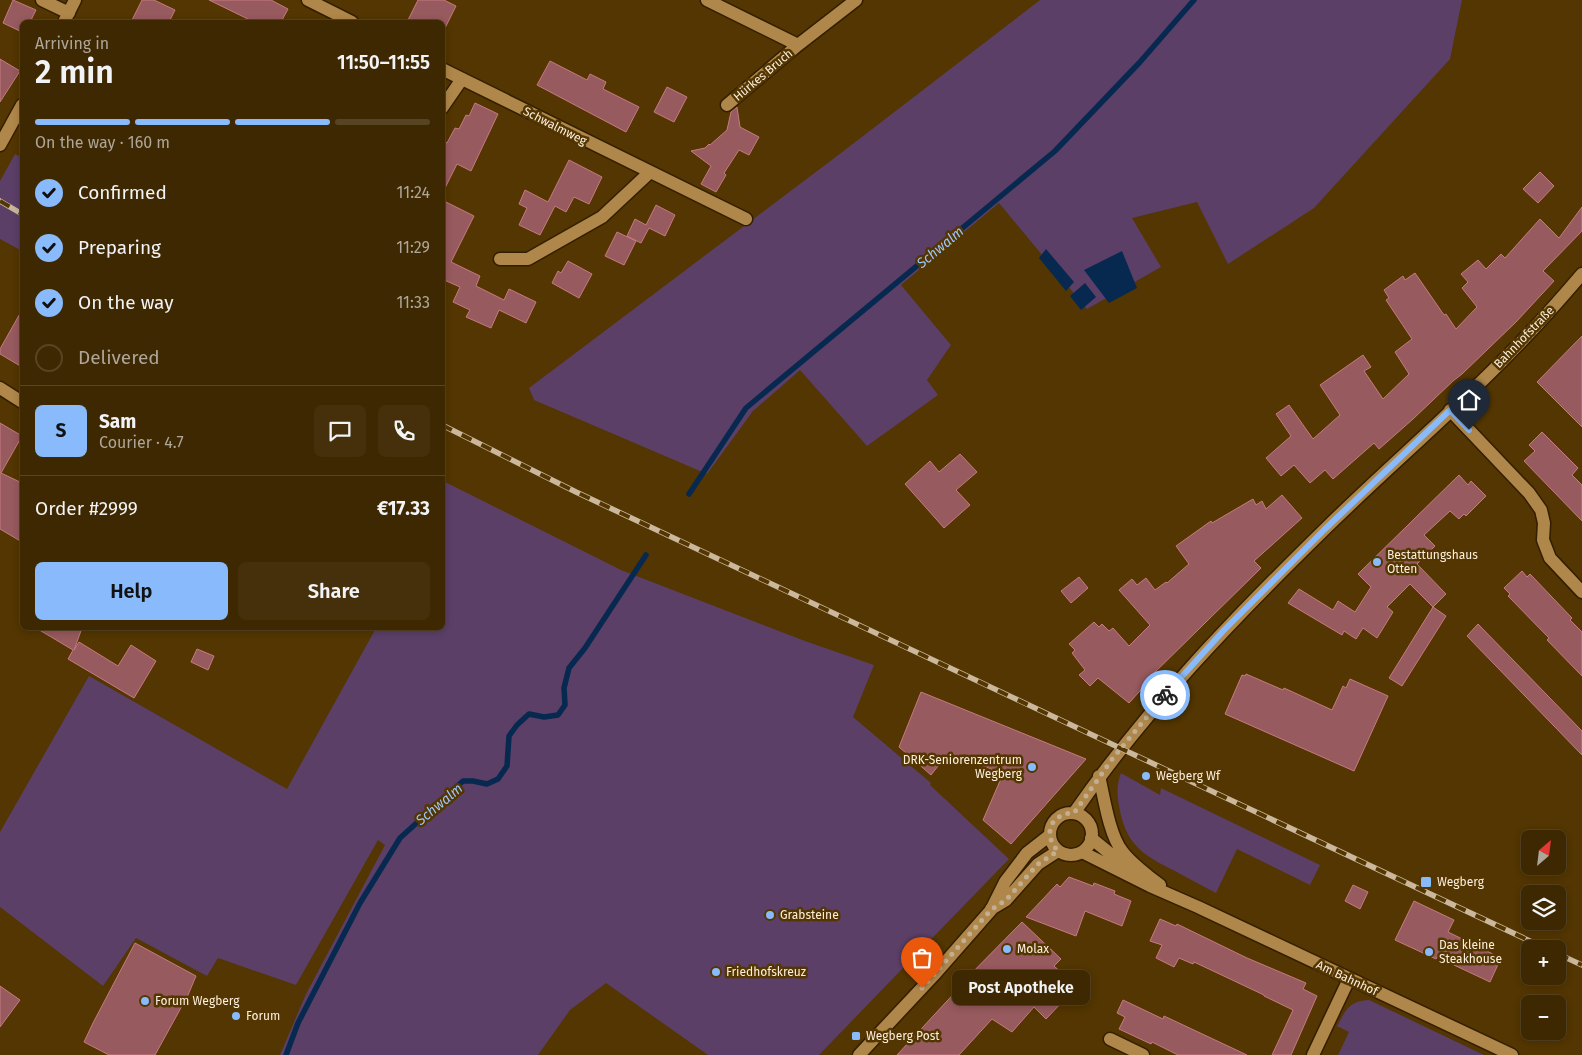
<!DOCTYPE html>
<meta charset="utf-8">
<style>
body{margin:0;font-family:"Fira Sans",sans-serif;background:#45300b;color:#f1f3f6;height:100vh;display:flex;flex-direction:column;font-size:19px;white-space:nowrap}
*{box-sizing:border-box;margin:0}
p{font-size:16px;color:#ada699}
.icon{flex:none;width:28px;height:28px;fill:none;stroke:currentColor;stroke-width:2;stroke-linecap:round;stroke-linejoin:round}
.map{position:relative;flex:1;overflow:hidden}
.details{position:absolute;left:20px;top:20px;width:425px;height:610px;display:flex;flex-direction:column;background:#3e2801;border-radius:8px;box-shadow:0 2px 8px #0003,0 0 0 1px #574423}
.details>*{flex:none}
.needle{width:32px;rotate:28deg}
.buttons{position:absolute;left:1521px;top:830px;display:grid;gap:10px}
.buttons a{display:grid;place-items:center;width:45px;height:45px;border-radius:8px;background:#3e2801;box-shadow:0 2px 8px #0003,0 0 0 1px #574423;font-size:25px}
.pin{position:absolute;display:grid;place-items:center;width:42px;height:42px;color:#fff;margin:-51px -21px;border-radius:50% 50% 50% 0;rotate:-45deg;box-shadow:0 0 5px #0007}
.pin .icon{rotate:45deg}
.courier{position:absolute;display:grid;place-items:center;width:50px;height:50px;margin:-25px;border:4px solid #88bafc;border-radius:50%;background:#fff;color:#222;box-shadow:0 1px 6px #0007}
.bubble{position:absolute;height:35px;border-radius:8px;background:#3e2801;box-shadow:0 2px 8px #0003,0 0 0 1px #574423;font-size:16px;font-weight:600;line-height:35px;text-align:center}
.overview em{font-style:normal;font-weight:600}
.overview div{display:flex;flex-direction:column-reverse}
.overview{display:flex;align-items:center;justify-content:space-between;height:85px;padding:0 15px}
h1{font-size:32px;font-weight:600;line-height:38px}
.bar{display:grid;grid-template-columns:repeat(4,1fr);gap:8px 5px;align-content:center;height:60px;padding:0 15px}
.bar i{height:6px;border-radius:4px;background:#574423}
.bar .active{background:#88bafc}
.bar p{grid-column:span 4}
.line{display:flex;align-items:center;gap:12px;padding:0 15px;border-top:1px solid #574423}
.line div{flex:1}
.round{display:grid;place-items:center;flex:none;width:52px;height:52px;border-radius:8px;background:#45300b}
ol{padding:0 15px;list-style:none}
li{display:flex;align-items:center;gap:15px;height:55px}
li p{margin-inline-start:auto}
li .icon{padding:5px;border-radius:50%;background:#88bafc;color:#111;stroke-width:4}
li:last-child{color:#ada699}
li i{width:28px;height:28px;border:2px solid #574423;border-radius:50%}
.primary-button{display:flex;gap:10px;margin-top:auto;padding:10px 15px}
.primary-button a{flex:1;height:58px;border-radius:8px;background:#88bafc;color:#111;font-size:20px;font-weight:600;line-height:58px;text-align:center}
.primary-button a+a{background:#45300b;color:#f1f3f6}
.map>svg:first-child{display:block}
.green{fill:#5b3f67}
.water{fill:#072950}
.lines{fill:none;stroke-linecap:round;stroke-linejoin:round}
.stream{stroke:#072950;stroke-width:5.5}
.building{fill:#975a5e;stroke:#c57b80}
.minor-casing{stroke:#331f00;stroke-width:15}
.minor{stroke:#b0874a;stroke-width:12}
.rail-casing{stroke:#cbb89c;stroke-width:5.5}
.rail{stroke:#533601;stroke-width:4;stroke-dasharray:11;stroke-linecap:butt}
.done{stroke:#c2ae90;stroke-width:5;stroke-dasharray:0 9}
.route{stroke:#88bafc;stroke-width:6}
.poi-dot{fill:#88bafc;stroke:#533601;stroke-width:2}
.labels{text-anchor:middle;stroke-width:5;stroke-linejoin:round;paint-order:stroke}
.street-label{font-size:12px;fill:#fdefdd;stroke:#533601}
.poi-label{font-size:12px;fill:#fdefdd;stroke:#533601;text-anchor:start}
.water-label{font-size:14px;font-style:italic;fill:#9cc5fc;stroke:#533601}
</style>
<div class="map">
<svg width="1582" height="1055" viewBox="0 0 1582 1055">
<rect width="100%" height="100%" fill="#533601"/>
<!-- green -->
<path class="green" d="M 1040,0 L 1462,0 L 1450,59 L 1314,208 L 1228,264 L 1197,202 L 1132,218 L 1161,267 L 1087,309 L 999,203 L 901,285 L 951,345 L 927,380 L 938,395 L 867,446 L 800,370 L 753,411 L 707,474 L 534,400 L 529,388 L 837,156 Z
M 15,154 L 22,158 L 22,251 L 0,239 L 0,181 Z
M 443,481 L 621,570 L 805,641 L 874,665 L 853,717 L 931,783 L 930,785 L 1009,859 L 914,957 L 916,959 L 902,969 L 819,1055 L 708,1055 L 606,983 L 570,1010 L 538,1055 L 280,1055 L 306,994 L 385,845 L 378,840 L 296,985 L 218,958 L 207,976 L 136,938 L 103,986 L 0,907 L 0,832 L 89,676 L 287,789 L 376,628 L 442,628 Z
M 1121,773 L 1160,795 L 1161,788 L 1320,865 L 1310,885 L 1237,849 L 1216,893 C 1202,886 1188,878 1175,871 C 1145,856 1127,846 1120,811 C 1117,797 1116,786 1121,773 Z
M 1369,1000 L 1484,1055 L 1338,1055 L 1349,1032 L 1337,1026 C 1346,1010 1349,1001 1369,1000 Z"/>
<!-- water -->
<path class="water" d="M 1046,249 L 1074,282 L 1066,291 L 1039,258 Z
M 1122,251 L 1137,288 L 1109,303 L 1084,270 Z
M 1085,283 L 1096,297 L 1081,310 L 1070,296 Z"/>
<g class="lines">
<!-- stream -->
<path class="stream" d="M 689,494 L 746,408 L 1055,151 L 1140,62 L 1194,0
M 286,1055 L 298,1023 L 360,903 L 400,838 L 463,781 L 473,781 L 487,784 L 498,779 L 507,766 L 509,736 L 517,725 L 529,714 L 544,717 L 558,715 L 565,705 L 564,688 L 569,668 L 585,648 L 646,555"/>
</g>
<!-- building -->
<path class="building" d="M 13,0 L 36,10 L 30,22 L 22,22 L 22,32 L 3,23 Z
M 142,0 L 154,0 L 175,10 L 169,22 L 131,22 Z
M 209,0 L 271,0 L 288,9 L 281,22 L 254,22 Z
M 418,0 L 444,0 L 456,6 L 445,28 L 442,27 L 442,22 L 407,22 Z
M 0,59 L 20,71 L 0,102 Z
M 550,61 L 587,80 L 590,74 L 606,82 L 603,89 L 639,107 L 626,132 L 537,85 Z
M 667,87 L 687,97 L 674,122 L 654,112 Z
M 475,103 L 498,114 L 471,171 L 457,164 L 442,194 L 442,140 L 447,143 L 455,128 L 459,129 L 466,115 L 469,116 Z
M 737,107 L 740,127 L 759,137 L 749,155 L 739,150 L 724,173 L 726,175 L 716,192 L 701,184 L 711,166 L 691,151 L 705,148 L 709,144 L 710,145 L 727,130 L 731,112 Z
M 569,160 L 602,177 L 589,204 L 574,197 L 566,212 L 555,206 L 540,235 L 519,225 L 527,208 L 519,204 L 525,190 L 548,202 Z
M 1540,172 L 1554,186 L 1538,203 L 1523,189 Z
M 442,200 L 474,216 L 451,262 L 480,276 L 476,286 L 504,300 L 509,289 L 536,302 L 526,323 L 499,310 L 491,328 L 466,317 L 470,310 L 453,302 L 460,287 L 442,279 Z
M 656,205 L 675,215 L 665,236 L 649,228 L 641,243 L 627,236 L 635,219 L 646,225 Z
M 1582,207 L 1582,231 L 1543,271 L 1554,281 L 1516,322 L 1462,374 L 1453,381 L 1413,419 L 1379,449 L 1374,443 L 1333,479 L 1325,470 L 1310,483 L 1294,465 L 1281,476 L 1266,458 L 1291,436 L 1276,414 L 1289,405 L 1313,439 L 1340,415 L 1320,385 L 1363,355 L 1371,367 L 1364,371 L 1383,399 L 1409,374 L 1395,352 L 1412,339 L 1386,300 L 1389,298 L 1384,290 L 1403,276 L 1405,280 L 1415,273 L 1444,315 L 1446,314 L 1456,329 L 1477,307 L 1462,288 L 1468,282 L 1461,274 L 1478,260 L 1486,269 L 1501,254 L 1505,258 L 1540,219 L 1559,238 Z
M 617,232 L 636,241 L 624,265 L 605,256 Z
M 568,261 L 592,274 L 579,298 L 552,283 L 558,271 L 561,273 Z
M 22,310 L 22,367 L 0,354 L 0,349 Z
M 1582,336 L 1582,427 L 1537,382 Z
M 0,423 L 22,436 L 1,473 L 22,483 L 22,542 L 0,529 Z
M 1542,432 L 1578,468 L 1572,475 L 1582,485 L 1582,521 L 1524,461 L 1535,451 L 1529,445 Z
M 960,454 L 977,472 L 956,490 L 970,505 L 944,528 L 905,484 L 930,461 L 939,472 Z
M 1459,475 L 1468,485 L 1471,481 L 1486,496 L 1466,516 L 1464,514 L 1459,519 L 1450,511 L 1424,535 L 1435,546 L 1417,564 L 1446,594 L 1433,607 L 1410,584 L 1387,607 L 1393,612 L 1377,638 L 1363,628 L 1356,639 L 1344,631 L 1342,635 L 1288,603 L 1299,589 L 1333,610 L 1338,601 L 1355,612 L 1371,587 L 1358,574 Z
M 1282,495 L 1302,518 L 1254,561 L 1261,568 L 1147,680 L 1148,682 L 1129,703 L 1098,678 L 1090,686 L 1079,675 L 1085,670 L 1072,653 L 1075,650 L 1069,644 L 1094,622 L 1099,627 L 1102,624 L 1109,631 L 1113,628 L 1129,646 L 1150,625 L 1119,590 L 1132,579 L 1137,585 L 1146,578 L 1155,590 L 1166,582 L 1167,583 L 1189,564 L 1176,546 L 1211,521 L 1212,523 L 1253,499 L 1256,505 L 1262,501 L 1266,509 Z
M 1522,571 L 1527,577 L 1530,574 L 1572,618 L 1570,620 L 1582,632 L 1582,676 L 1547,640 L 1549,638 L 1508,596 L 1510,594 L 1504,588 Z
M 1079,577 L 1088,588 L 1071,603 L 1061,591 Z
M 1433,607 L 1446,616 L 1402,686 L 1389,678 Z
M 1478,624 L 1582,731 L 1582,755 L 1467,636 Z
M 36,628 L 82,628 L 74,650 L 79,642 L 118,666 L 131,645 L 156,661 L 134,698 L 68,659 L 73,650 Z
M 197,649 L 214,656 L 208,670 L 191,662 Z
M 1246,674 L 1283,690 L 1284,688 L 1332,710 L 1343,686 L 1346,688 L 1350,679 L 1388,696 L 1354,771 L 1225,714 L 1242,675 L 1245,676 Z
M 921,692 L 1086,759 L 1011,844 L 983,820 L 1003,774 L 949,752 L 931,775 L 899,747 Z
M 1069,877 L 1093,886 L 1094,883 L 1115,891 L 1114,894 L 1131,901 L 1122,926 L 1085,911 L 1076,936 L 1026,917 L 1057,884 L 1060,887 Z
M 1353,885 L 1368,892 L 1360,909 L 1345,901 Z
M 1414,901 L 1454,920 L 1448,932 L 1501,958 L 1490,982 L 1437,957 L 1436,959 L 1395,940 Z
M 1160,919 L 1176,926 L 1177,924 L 1247,958 L 1306,983 L 1303,989 L 1317,996 L 1291,1055 L 1272,1055 L 1293,1010 L 1264,996 L 1264,995 L 1194,962 L 1193,964 L 1179,958 L 1174,967 L 1156,958 L 1162,945 L 1150,941 Z
M 1022,922 L 1061,959 L 1054,966 L 1072,982 L 1059,996 L 1064,1000 L 1046,1019 L 1034,1007 L 1012,1032 L 992,1019 L 959,1055 L 897,1055 L 960,987 L 959,986 Z
M 135,943 L 196,976 L 188,995 L 155,1055 L 109,1055 L 84,1042 L 93,1023 Z
M 0,986 L 20,1000 L 0,1027 Z
M 1123,1000 L 1163,1019 L 1164,1016 L 1247,1055 L 1178,1055 L 1152,1042 L 1151,1044 L 1119,1029 L 1125,1017 L 1117,1013 Z"/>
<g class="lines">
<!-- minor casing -->
<g class="minor-casing">
<path id="minor" d="M 42,0 L 69,13
M 308,0 L 352,22
M 707,0 L 798,45
M 64,22 L 75,0
M 442,69 L 746,219
M 727,105 L 798,45 L 856,0
M 442,108 L 462,79
M 0,145 L 22,105
M 500,259 L 528,259 L 602,217 L 649,173
M 0,388 L 22,402
M 1450,410 L 1529,493 L 1541,510 L 1544,523 L 1543,540 L 1550,558 L 1582,592
M 1099,776 C 1104,797 1109,834 1122,851 C 1129,861 1150,878 1160,885
M 1074,813 C 1146,709 1234,618 1324,530 C 1385,470 1451,414 1511,352 C 1536,327 1559,301 1582,274
M1050 834a21 21 0 1 1 42 0a21 21 0 1 1-42 0Z
M 1091,838 L 1130,870
M 1082,852 L 1150,886 L 1198,907 L 1512,1055
M 991,909 L 1006,900 L 1038,864 L 1058,851
M 1110,1039 L 1143,1055
M 859,1055 L 934,975 L 991,910 L 1005,882 L 1027,853 L 1050,835
M 1313,1055 L 1349,979"/>
</g>
<!-- minor -->
<use href="#minor" class="minor"/>
<!-- rail casing -->
<g class="rail-casing">
<path id="rail" d="M 0,201 L 22,214
M 442,425 L 576,492 L 1547,949
M 1558,954 L 1582,965"/>
</g>
<!-- rail -->
<use href="#rail" class="rail"/>
</g>
<g class="lines">
<!-- done -->
<path class="done" d="M 922,988 L 991,910 L 1006,900 L 1038,864 L 1058,851 C 1042,834 1051,813 1074,813 L 1113,758 L 1165,695"/>
<!-- route -->
<path class="route" d="M 1165,695 L 1225,629 L 1324,530 L 1450,410 L 1469,430"/>
</g>
<!-- markers -->
<g class="poi-dot">
<circle cx="1377" cy="562" r="5"/>
<circle cx="1032" cy="767" r="5"/>
<circle cx="1146" cy="776" r="5"/>
<rect x="1420" y="876" width="12" height="12" rx="2.5"/>
<circle cx="770" cy="915" r="5"/>
<circle cx="1007" cy="949" r="5"/>
<circle cx="1429" cy="952" r="5"/>
<circle cx="716" cy="972" r="5"/>
<circle cx="145" cy="1001" r="5"/>
<circle cx="236" cy="1016" r="5"/>
<rect x="851" y="1031" width="10" height="10" rx="2.5"/>
</g>
<g class="labels">
<!-- street labels -->
<g class="street-label">
<text transform="translate(763 75) rotate(-40)" y="4">Hürkes Bruch</text>
<text transform="translate(555 126) rotate(27)" y="4">Schwalmweg</text>
<text transform="translate(1524 337) rotate(-46)" y="4">Bahnhofstraße</text>
<text transform="translate(1347 978) rotate(25)" y="4">Am Bahnhof</text>
</g>
<!-- poi labels -->
<g class="poi-label">
<text x="1387" y="559">Bestattungshaus<tspan x="1387" dy="14">Otten</tspan></text>
<text x="1022" y="764" text-anchor="end">DRK-Seniorenzentrum<tspan x="1022" dy="14">Wegberg</tspan></text>
<text x="1156" y="780">Wegberg Wf</text>
<text x="1437" y="886">Wegberg</text>
<text x="780" y="919">Grabsteine</text>
<text x="1439" y="949">Das kleine<tspan x="1439" dy="14">Steakhouse</tspan></text>
<text x="1017" y="953">Molax</text>
<text x="726" y="976">Friedhofskreuz</text>
<text x="155" y="1005">Forum Wegberg</text>
<text x="246" y="1020">Forum</text>
<text x="866" y="1040">Wegberg Post</text>
</g>
<!-- water labels -->
<g class="water-label">
<text transform="translate(940 247) rotate(-40)" y="5">Schwalm</text>
<text transform="translate(439 804) rotate(-40)" y="5">Schwalm</text>
</g>
</g>
</svg>
<div class="buttons">
<a><svg class="needle" viewBox="-14 -14 28 28"><path d="M0-13l5 13h-10z" fill="#e53935"/><path d="M0 13l5-13h-10z" fill="#ada699"/></svg></a>
<a><svg class="icon" aria-label="layers" viewBox="0 0 24 24"><path d="M12 4l9 5-9 5-9-5zM3 14l9 5 9-5"/></svg></a>
<a>+</a>
<a>−</a>
</div>
<div class="pin" style="left:922px;top:988px;background:#ea580c"><svg class="icon" aria-label="bag" viewBox="0 0 24 24"><path d="M5 8h14l-1 12H6zM9 8a3 3 0 0 1 6 0"/></svg></div>
<div class="pin" style="left:1469px;top:430px;background:#1f2937"><svg class="icon" aria-label="home" viewBox="0 0 24 24"><path d="M3 11l9-7 9 7M6 9v11h12V9"/></svg></div>
<div class="courier" style="left:1165px;top:695px"><svg class="icon" aria-label="bike" viewBox="0 0 24 24"><circle cx="6" cy="16" r="4"/><circle cx="18" cy="16" r="4"/><path d="M6 16l4-8h5l3 8M10 8l3 8H6M13 5h3"/></svg></div>
<div class="bubble" style="left:952px;top:970px;width:138px">Post Apotheke</div>
<section class="details">
<div class="overview"><div><h1>2 min</h1><p>Arriving in</p></div><em>11:50–11:55</em></div>
<div class="bar"><i class="active"></i><i class="active"></i><i class="active"></i><i></i><p>On the way · 160 m</p></div>
<ol>
<li><svg class="icon" aria-label="check" viewBox="0 0 24 24"><path d="M5 12l5 5 9-10"/></svg>Confirmed<p>11:24</p></li>
<li><svg class="icon" aria-label="check" viewBox="0 0 24 24"><path d="M5 12l5 5 9-10"/></svg>Preparing<p>11:29</p></li>
<li><svg class="icon" aria-label="check" viewBox="0 0 24 24"><path d="M5 12l5 5 9-10"/></svg>On the way<p>11:33</p></li>
<li><i></i>Delivered</li>
</ol>
<div class="line" style="height:90px"><b class="round" style="background:#88bafc;color:#111">S</b><div><b>Sam</b><p>Courier · 4.7</p></div><a class="round"><svg class="icon" aria-label="chat" viewBox="0 0 24 24"><path d="M4 5h16v11H9l-5 4z"/></svg></a><a class="round"><svg class="icon" aria-label="phone" viewBox="0 0 24 24"><path d="M5 4h4l2 5-3 2q2 4 5 5l2-3 5 2v4C11 20 4 13 5 4z"/></svg></a></div>
<div class="line" style="height:65px"><div>Order #2999</div><b>€17.33</b></div>
<div class="primary-button"><a>Help</a><a>Share</a></div>
</section>
</div>
